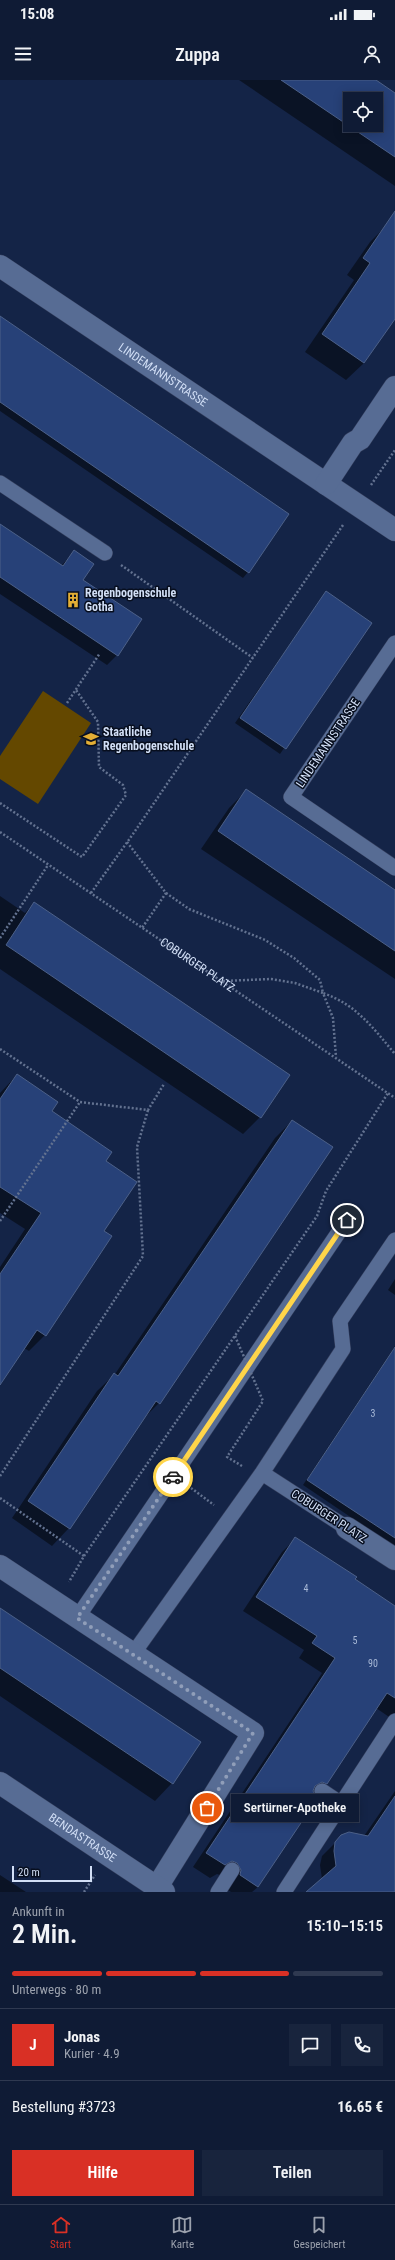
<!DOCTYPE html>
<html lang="de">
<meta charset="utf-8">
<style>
body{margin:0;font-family:"Roboto Condensed",sans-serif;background:#18243d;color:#f1f3f6;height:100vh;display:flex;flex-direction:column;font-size:15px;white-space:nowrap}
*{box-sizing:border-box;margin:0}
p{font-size:13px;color:#9ba1ad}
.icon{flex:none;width:22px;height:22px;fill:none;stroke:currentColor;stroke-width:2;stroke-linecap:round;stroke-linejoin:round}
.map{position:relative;height:1812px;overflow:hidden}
.side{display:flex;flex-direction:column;background:#0f1b35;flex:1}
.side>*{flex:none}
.fabs{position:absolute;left:343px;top:12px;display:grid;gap:8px}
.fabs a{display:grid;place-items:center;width:40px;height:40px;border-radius:0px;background:#0f1b35;box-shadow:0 2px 10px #0003,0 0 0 1px #2f3950;font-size:20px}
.scale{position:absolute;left:12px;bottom:10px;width:80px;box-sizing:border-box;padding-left:4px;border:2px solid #d2dff6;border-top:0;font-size:11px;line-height:14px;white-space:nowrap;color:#d2dff6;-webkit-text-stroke:3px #070e1e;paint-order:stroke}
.pin{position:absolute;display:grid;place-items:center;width:34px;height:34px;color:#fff;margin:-17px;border:2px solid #fff;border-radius:50%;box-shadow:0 1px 4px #0007}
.courier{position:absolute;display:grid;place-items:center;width:40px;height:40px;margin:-20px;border:3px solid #ffd54a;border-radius:50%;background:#fff;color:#222;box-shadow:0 1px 5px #0007}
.bubble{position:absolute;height:28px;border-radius:0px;background:#0f1b35;box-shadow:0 2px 10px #0003,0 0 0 1px #2f3950;font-size:13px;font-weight:600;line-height:28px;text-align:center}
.summary em{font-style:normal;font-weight:600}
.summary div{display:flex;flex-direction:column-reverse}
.summary{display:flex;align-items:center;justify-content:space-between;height:68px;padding:0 12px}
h1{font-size:26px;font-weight:600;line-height:30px}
.bar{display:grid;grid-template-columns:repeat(4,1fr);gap:6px 4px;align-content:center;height:48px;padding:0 12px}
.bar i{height:5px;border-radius:3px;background:#2f3950}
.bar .active{background:#d93025}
.bar p{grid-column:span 4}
.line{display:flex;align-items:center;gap:10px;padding:0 12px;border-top:1px solid #2f3950}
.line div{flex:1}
.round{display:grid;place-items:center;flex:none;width:42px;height:42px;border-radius:0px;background:#18243d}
.button{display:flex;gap:8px;margin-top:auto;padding:8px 12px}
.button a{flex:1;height:46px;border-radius:0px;background:#d93025;color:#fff;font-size:16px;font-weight:600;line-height:46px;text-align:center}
.button a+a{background:#18243d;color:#f1f3f6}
.status{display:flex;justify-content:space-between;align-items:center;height:28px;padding:0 20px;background:#0f1b35;direction:ltr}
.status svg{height:11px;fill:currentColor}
header{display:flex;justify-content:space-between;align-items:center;height:52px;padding:0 12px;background:#0f1b35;font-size:18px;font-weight:600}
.dock{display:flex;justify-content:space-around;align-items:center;height:56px;border-top:1px solid #2f3950;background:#0f1b35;font-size:11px;color:#9ba1ad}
.dock a{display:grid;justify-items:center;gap:2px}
.dock .active{color:#d93025}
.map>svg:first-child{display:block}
.green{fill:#644800}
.shadow{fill:#0007;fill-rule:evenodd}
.building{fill:#274178;stroke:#4c6088;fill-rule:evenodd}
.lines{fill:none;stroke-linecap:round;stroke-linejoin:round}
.lane-casing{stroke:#343e5c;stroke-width:16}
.street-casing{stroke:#343e5c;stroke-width:23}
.path{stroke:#637290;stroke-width:2.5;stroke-dasharray:2 2;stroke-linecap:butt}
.lane{stroke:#576c94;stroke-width:15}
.street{stroke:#576c94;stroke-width:22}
.path-bridge{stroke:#637290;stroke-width:2.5;stroke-dasharray:2 2;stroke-linecap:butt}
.done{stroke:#909eb9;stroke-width:4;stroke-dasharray:0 7.2}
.route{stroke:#ffd54a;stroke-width:5}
.labels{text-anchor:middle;stroke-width:3;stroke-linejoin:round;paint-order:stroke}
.number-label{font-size:10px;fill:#a7b8d6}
.street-label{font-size:12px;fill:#d2dff6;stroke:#070e1e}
.poi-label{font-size:12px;font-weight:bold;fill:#d2dff6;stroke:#070e1e;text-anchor:start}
</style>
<div class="status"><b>15:08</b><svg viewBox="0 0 49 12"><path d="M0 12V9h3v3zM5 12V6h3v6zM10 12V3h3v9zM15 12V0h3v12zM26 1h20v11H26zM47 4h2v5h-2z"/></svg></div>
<header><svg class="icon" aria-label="menu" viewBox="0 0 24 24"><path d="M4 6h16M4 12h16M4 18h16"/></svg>Zuppa<svg class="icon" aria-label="person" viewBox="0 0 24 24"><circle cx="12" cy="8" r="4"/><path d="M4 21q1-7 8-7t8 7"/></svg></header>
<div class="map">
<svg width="395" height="1812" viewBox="0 0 395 1812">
<rect width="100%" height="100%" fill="#142447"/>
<!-- green -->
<path class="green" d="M 43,611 L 91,643 L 38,724 L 0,699 L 0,676 Z"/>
<!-- shadow -->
<path class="shadow" d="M 239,0 L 374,0 L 395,14 L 395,106 ZM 350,19 L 376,19 L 376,45 L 350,45 Z
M 395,140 L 395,237 L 364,283 L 346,300 L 305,272 L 354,200 L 347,195 L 370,162 L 387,145 Z
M 0,237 L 248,492 L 243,498 L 0,331 Z
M 0,445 L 61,486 L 74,472 L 82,501 L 117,575 L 107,585 L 0,514 Z
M 326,512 L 370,544 L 280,674 L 235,643 Z
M 246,711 L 395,811 L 395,899 L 201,769 L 229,728 Z
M 0,816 L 25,833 L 34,823 L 260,1037 L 243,1054 L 0,889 Z
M 17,995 L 51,1031 L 105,1082 L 102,1151 L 45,1255 L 29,1271 L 24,1268 L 0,1303 L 0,1187 L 25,1149 L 0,1133 L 0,1013 Z
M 292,1041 L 159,1323 L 142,1340 L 69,1448 L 52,1466 L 12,1438 L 97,1311 L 115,1294 L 275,1058 Z
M 395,1199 L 395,1215 L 388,1210 Z
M 395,1266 L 395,1467 L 303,1405 Z
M 296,1458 L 395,1527 L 395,1641 L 376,1628 L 326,1703 L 314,1715 L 316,1719 L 258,1807 L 252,1812 L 231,1812 L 226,1809 L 223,1796 L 217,1794 L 210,1798 L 193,1787 L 322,1593 L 299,1578 L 304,1570 L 243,1531 L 282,1472 Z
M 0,1528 L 199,1662 L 172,1703 L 155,1721 L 0,1616 Z
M 395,1711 L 395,1812 L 307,1812 L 322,1799 L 320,1785 L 322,1776 L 342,1756 L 364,1756 Z
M 0,1795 L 26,1812 L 0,1812 Z"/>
<!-- building -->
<path class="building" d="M 281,0 L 376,0 L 395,13 L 395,77 ZM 350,19 L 376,19 L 376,45 L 350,45 Z
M 395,131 L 395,239 L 364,283 L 322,254 L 370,183 L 363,178 Z
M 0,236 L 289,434 L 249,493 L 0,322 Z
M 0,444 L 63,486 L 74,470 L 94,484 L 83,500 L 142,539 L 118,576 L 0,497 Z
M 326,511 L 372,543 L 286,669 L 240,638 Z
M 246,709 L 395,810 L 395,871 L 218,751 Z
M 34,822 L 290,995 L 261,1038 L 6,865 Z
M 17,994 L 58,1022 L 52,1031 L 112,1072 L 106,1081 L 137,1102 L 104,1151 L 112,1156 L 46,1256 L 37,1250 L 0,1305 L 0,1194 L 41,1133 L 0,1107 L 0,1019 Z
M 292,1040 L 333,1067 L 160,1324 L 156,1321 L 70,1449 L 28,1421 L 114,1293 L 118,1296 Z
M 395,1267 L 395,1458 L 307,1400 Z
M 295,1457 L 357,1497 L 355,1499 L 395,1526 L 395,1618 L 387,1613 L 327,1704 L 322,1702 L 315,1706 L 313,1711 L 317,1719 L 258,1807 L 240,1795 L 241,1790 L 237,1783 L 232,1781 L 225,1785 L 206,1773 L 335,1578 L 312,1563 L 317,1556 L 256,1517 Z
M 0,1528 L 201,1662 L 173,1704 L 0,1588 Z
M 395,1716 L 395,1812 L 306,1812 L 336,1786 L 334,1771 L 335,1762 L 341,1755 L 349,1752 L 368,1756 Z"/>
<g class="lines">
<!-- lane casing -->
<g class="lane-casing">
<path id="lane" d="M 0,403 L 105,473
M 395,563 L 291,717 L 395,788
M 262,1393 L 347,1448
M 77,1538 L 347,1140
M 133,1574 L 262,1393 L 343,1269 L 340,1241 L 395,1160
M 322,1711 L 340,1723
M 218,1812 L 232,1790
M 284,1812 L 395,1641"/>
</g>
<!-- street casing -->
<g class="street-casing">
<g id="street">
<path id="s2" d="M 0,186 L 395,450"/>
<path d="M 326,404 L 353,363 L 360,359 L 395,307"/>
<path d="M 347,1448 L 395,1479"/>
<path d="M 0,1486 L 253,1653 L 157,1807"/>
<path id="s3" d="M 0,1703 L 164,1812"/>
</g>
</g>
<!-- path -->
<g class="path">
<path d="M 371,405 L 395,370"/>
<path d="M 121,485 L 253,578"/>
<path d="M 67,623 L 100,573"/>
<path d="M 0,723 L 82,777 L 126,715 L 123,705 L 99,687 L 98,642 L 76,610"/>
<path id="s1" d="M 0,752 L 395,1018"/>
<path d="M 127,762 L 166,813 L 142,848"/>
<path d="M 91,813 L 133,754 L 343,445"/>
<path d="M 166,813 L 189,829 L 265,860 L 294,878 L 320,900 L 323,913 C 357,925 373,948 395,974"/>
<path d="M 0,858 L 48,785"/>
<path d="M 223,901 L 271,899 L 295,903 L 323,913 L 333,938 L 336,977"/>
<path d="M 0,969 L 80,1022 L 148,1030 L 164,1004"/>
<path d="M 0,1141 L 80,1022"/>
<path d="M 242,1386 L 227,1377 L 247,1346"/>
<path d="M 0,1396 L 143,1176 L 137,1067 L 148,1030"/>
<path d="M 191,1408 L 214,1425"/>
<path d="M 0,1418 L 84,1476 L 69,1502"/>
<path d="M 84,1476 L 317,1136 L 326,1111 L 388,1013"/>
<path d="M 84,1812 L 95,1795"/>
</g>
<!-- lane -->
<use href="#lane" class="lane"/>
<!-- street -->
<use href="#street" class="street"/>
<!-- path-bridge -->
<path class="path-bridge" d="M 235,1256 L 263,1321 L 247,1346
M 158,1386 L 187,1406"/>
</g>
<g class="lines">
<!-- done -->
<path class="done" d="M 173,1397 L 77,1538 L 253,1653 L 207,1728"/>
<!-- route -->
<path class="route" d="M 173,1397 L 347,1140"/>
</g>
<!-- icons -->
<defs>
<g id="building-bare" transform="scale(1.2)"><path d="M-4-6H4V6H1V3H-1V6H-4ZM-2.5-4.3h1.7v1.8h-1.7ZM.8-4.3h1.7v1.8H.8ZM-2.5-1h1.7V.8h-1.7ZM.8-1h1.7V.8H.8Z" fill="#e3ae35" stroke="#070e1e" stroke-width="2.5" paint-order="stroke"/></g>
<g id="school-bare" transform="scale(1.2)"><path d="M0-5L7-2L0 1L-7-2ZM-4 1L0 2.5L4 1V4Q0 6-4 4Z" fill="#e3ae35" stroke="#070e1e" stroke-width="2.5" paint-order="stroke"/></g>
</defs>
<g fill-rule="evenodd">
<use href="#building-bare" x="73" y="520"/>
<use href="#school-bare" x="91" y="659"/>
</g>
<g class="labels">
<!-- number labels -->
<g class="number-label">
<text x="373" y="1337">3</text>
<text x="306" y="1512">4</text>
<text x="355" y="1564">5</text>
<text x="373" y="1587">90</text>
</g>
<!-- street labels -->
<g class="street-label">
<text dy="4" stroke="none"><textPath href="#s2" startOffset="196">LINDEMANNSTRASSE</textPath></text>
<text transform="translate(328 663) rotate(-56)" y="4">LINDEMANNSTRASSE</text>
<text dy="4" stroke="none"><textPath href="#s1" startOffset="238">COBURGER PLATZ</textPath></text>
<text transform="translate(329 1436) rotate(33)" y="4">COBURGER PLATZ</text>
<text dy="4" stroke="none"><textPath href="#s3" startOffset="99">BENDASTRASSE</textPath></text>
</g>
<!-- poi labels -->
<g class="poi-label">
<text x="85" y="517">Regenbogenschule<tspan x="85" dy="14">Gotha</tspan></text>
<text x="103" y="656">Staatliche<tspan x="103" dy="14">Regenbogenschule</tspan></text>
</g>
</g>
</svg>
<div class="fabs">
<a><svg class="icon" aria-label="locate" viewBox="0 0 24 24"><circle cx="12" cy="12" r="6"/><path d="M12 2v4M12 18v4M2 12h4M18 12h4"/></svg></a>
</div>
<div class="scale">20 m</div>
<div class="pin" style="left:207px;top:1728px;background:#ea580c"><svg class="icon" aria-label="bag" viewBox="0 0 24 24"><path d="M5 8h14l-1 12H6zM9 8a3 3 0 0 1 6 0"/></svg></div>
<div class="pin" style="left:347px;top:1140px;background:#1f2937"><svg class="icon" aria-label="home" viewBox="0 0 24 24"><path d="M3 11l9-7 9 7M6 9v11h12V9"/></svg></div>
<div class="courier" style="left:173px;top:1397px"><svg class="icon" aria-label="car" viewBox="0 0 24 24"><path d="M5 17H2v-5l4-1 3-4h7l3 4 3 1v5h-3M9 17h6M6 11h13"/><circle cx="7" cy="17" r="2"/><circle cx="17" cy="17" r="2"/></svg></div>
<div class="bubble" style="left:231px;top:1714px;width:128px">Sertürner-Apotheke</div>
</div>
<section class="side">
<div class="summary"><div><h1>2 Min.</h1><p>Ankunft in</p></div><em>15:10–15:15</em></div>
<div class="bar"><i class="active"></i><i class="active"></i><i class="active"></i><i></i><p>Unterwegs · 80 m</p></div>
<div class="line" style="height:72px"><b class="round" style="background:#d93025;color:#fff">J</b><div><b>Jonas</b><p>Kurier · 4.9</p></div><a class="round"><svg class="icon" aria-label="chat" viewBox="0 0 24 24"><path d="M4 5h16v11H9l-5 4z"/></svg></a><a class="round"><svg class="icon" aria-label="phone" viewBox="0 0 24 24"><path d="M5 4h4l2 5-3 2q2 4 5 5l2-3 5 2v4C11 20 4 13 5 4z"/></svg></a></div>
<div class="line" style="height:52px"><div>Bestellung #3723</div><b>16.65 €</b></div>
<div class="button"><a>Hilfe</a><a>Teilen</a></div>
</section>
<nav class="dock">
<a class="active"><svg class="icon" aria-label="home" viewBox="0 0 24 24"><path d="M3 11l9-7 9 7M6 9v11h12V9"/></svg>Start</a>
<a><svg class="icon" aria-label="map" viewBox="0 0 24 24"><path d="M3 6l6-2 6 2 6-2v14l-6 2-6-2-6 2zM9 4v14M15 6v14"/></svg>Karte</a>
<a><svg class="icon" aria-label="saved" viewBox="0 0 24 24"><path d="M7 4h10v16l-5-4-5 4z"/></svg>Gespeichert</a>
</nav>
